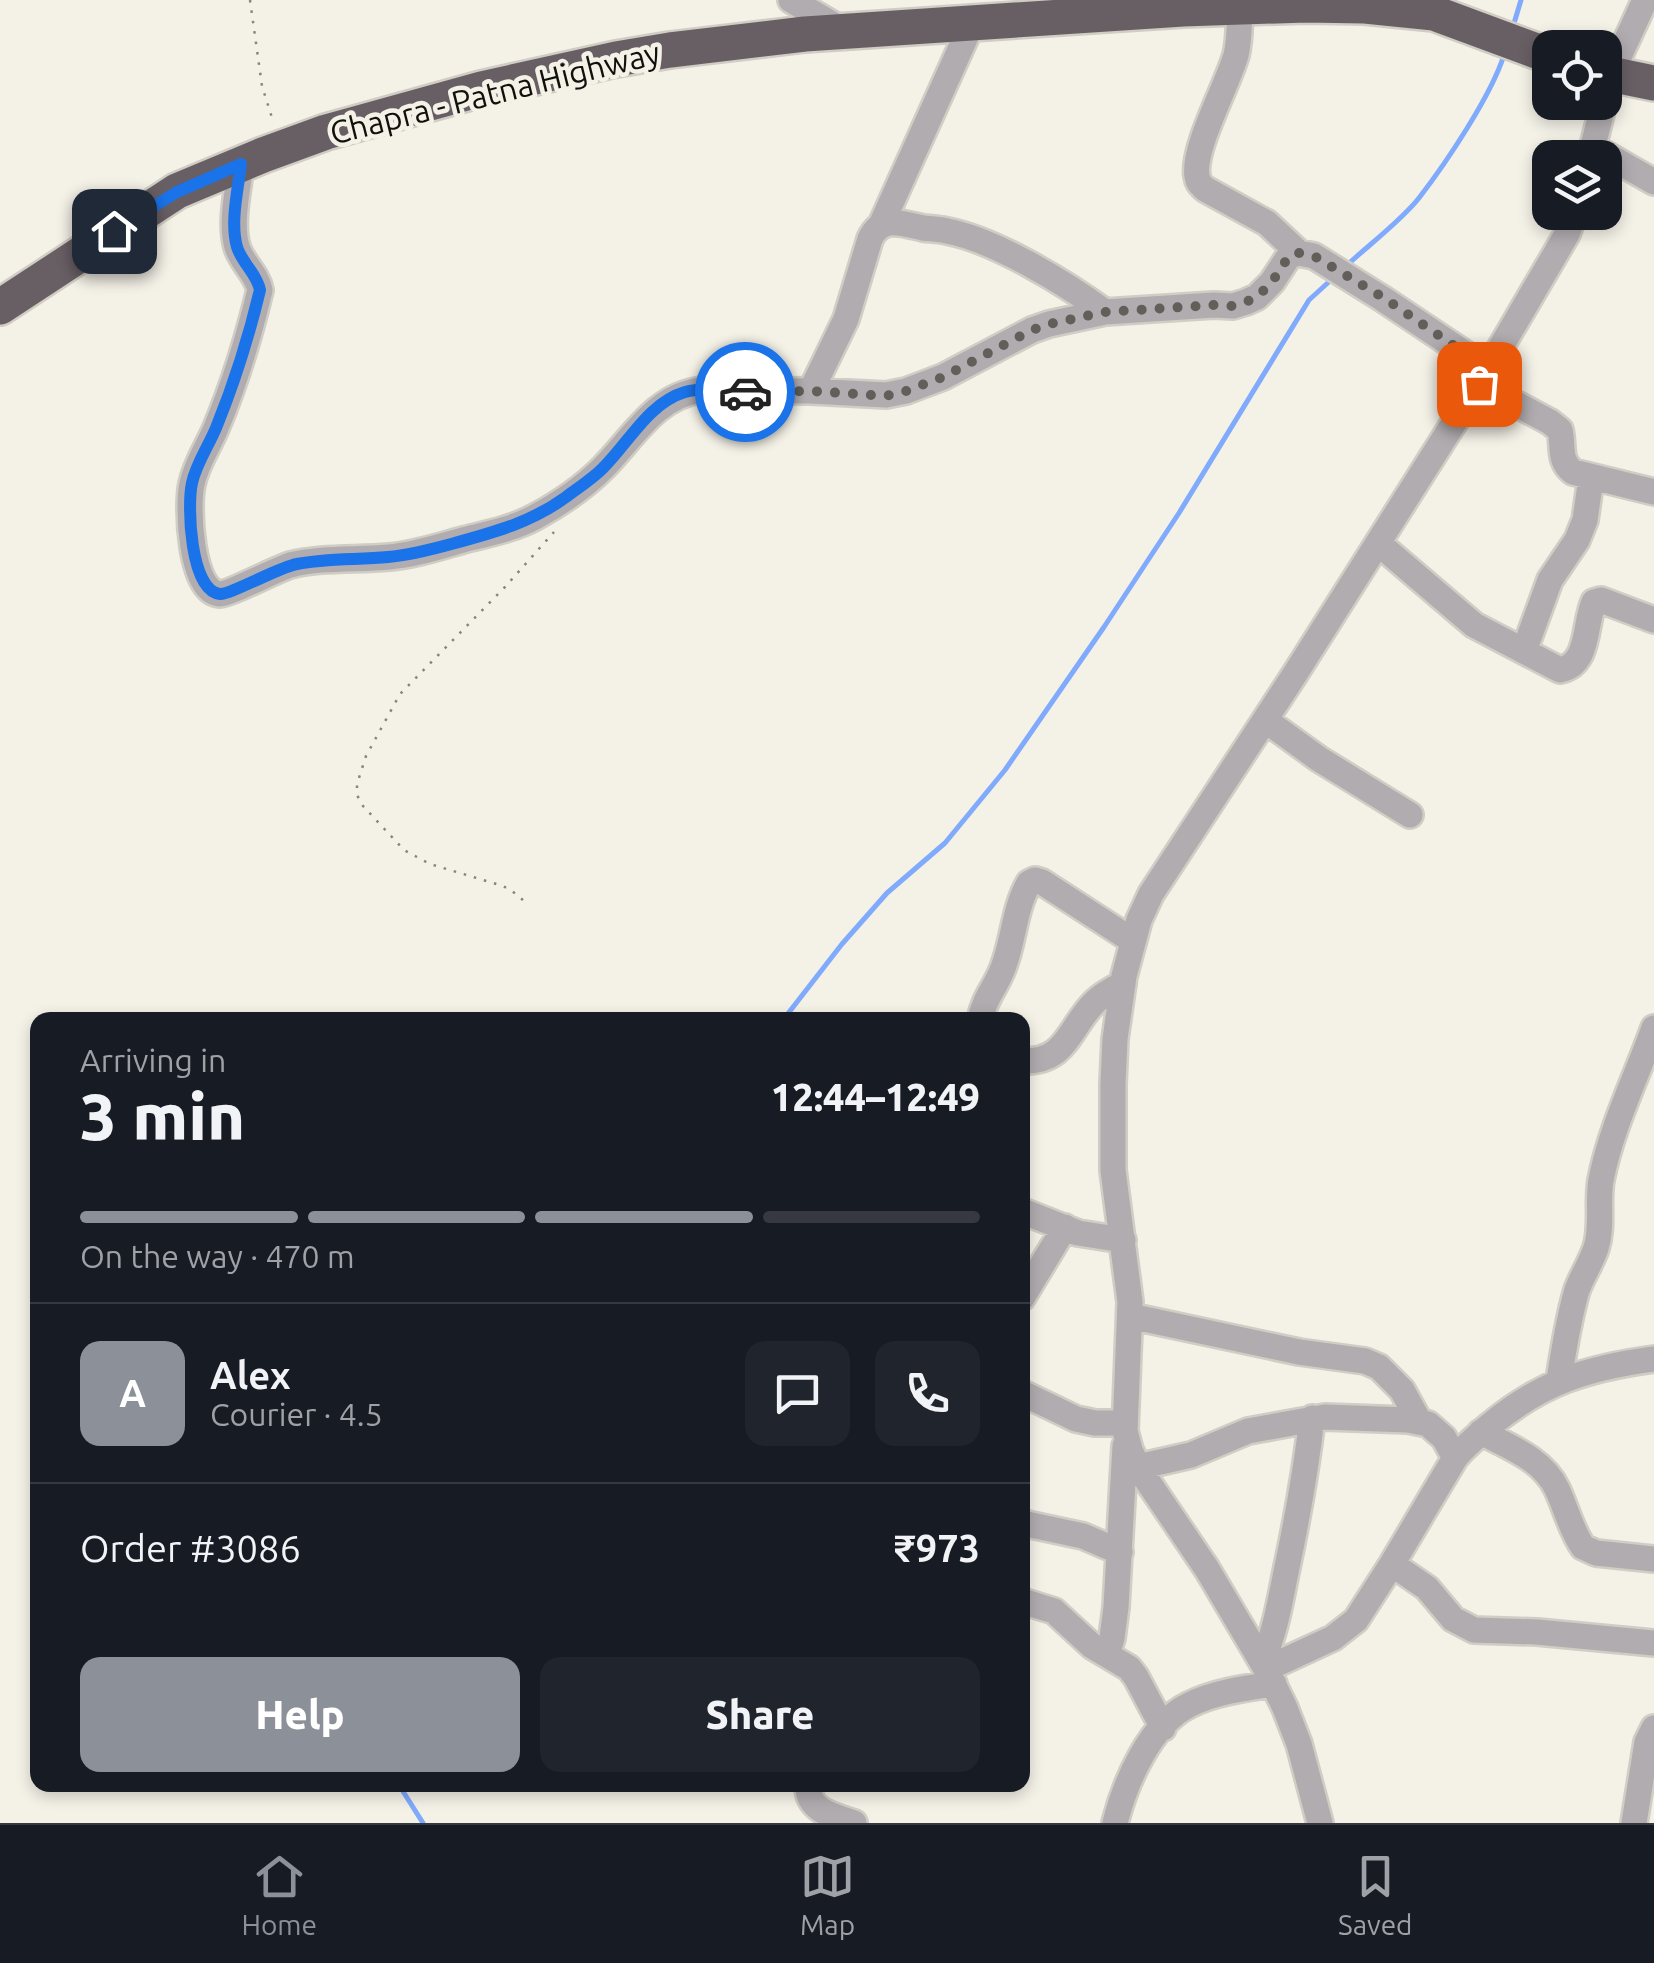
<!DOCTYPE html>
<meta charset="utf-8">
<style>
body{margin:0;font-family:Ubuntu,sans-serif;background:#20242c;color:#f1f3f6;height:100vh;display:flex;flex-direction:column;font-size:38px;white-space:nowrap}
*{box-sizing:border-box;margin:0}
p{font-size:32px;color:#9ea1a6}
.icon{flex:none;width:55px;height:55px;fill:none;stroke:currentColor;stroke-width:2;stroke-linecap:round;stroke-linejoin:round}
.map{position:relative;flex:1;overflow:hidden}
.panel{position:absolute;left:30px;top:1012px;width:1000px;height:780px;display:flex;flex-direction:column;background:#171b24;border-radius:20px;box-shadow:0 5px 15px #0003}
.panel>*{flex:none}
.controls{position:absolute;left:1532px;top:30px;display:grid;gap:20px}
.controls a{display:grid;place-items:center;width:90px;height:90px;border-radius:20px;background:#171b24;box-shadow:0 5px 15px #0003;font-size:50px}
.pin{position:absolute;display:grid;place-items:center;width:85px;height:85px;color:#fff;margin:-42px;border-radius:20px;box-shadow:0 5px 15px #0006}
.courier{position:absolute;display:grid;place-items:center;width:100px;height:100px;margin:-50px;border:8px solid #1a73e8;border-radius:50%;background:#fff;color:#222;box-shadow:0 2px 12px #0007}
.overview em{font-style:normal;font-weight:800}
.overview div{display:flex;flex-direction:column-reverse}
.overview{display:flex;align-items:center;justify-content:space-between;height:170px;padding:0 50px}
h1{font-size:65px;font-weight:800;line-height:75px}
.bar{display:grid;grid-template-columns:repeat(4,1fr);gap:15px 10px;align-content:center;height:120px;padding:0 50px}
.bar i{height:12px;border-radius:8px;background:#363941}
.bar .on{background:#8c9099}
.bar p{grid-column:span 4}
.line{display:flex;align-items:center;gap:25px;padding:0 50px;border-top:2px solid #363941}
.line div{flex:1}
.round{display:grid;place-items:center;flex:none;width:105px;height:105px;border-radius:20px;background:#20242c}
.action{display:flex;gap:20px;margin-top:auto;padding:20px 50px}
.action a{flex:1;height:115px;border-radius:20px;background:#8c9099;color:#fff;font-size:40px;font-weight:800;line-height:115px;text-align:center}
.action a+a{background:#20242c;color:#f1f3f6}
.dock{display:flex;justify-content:space-around;align-items:center;height:140px;border-top:2px solid #363941;background:#171b24;font-size:28px;color:#9ea1a6}
.dock a{display:grid;justify-items:center;gap:5px}
.dock .on{color:#8c9099}
.map>svg:first-child{display:block}
.lines{fill:none;stroke-linecap:round;stroke-linejoin:round}
.stream{stroke:#80aafc;stroke-width:5}
.minor-casing{stroke:#d0cdc4;stroke-width:30}
.highway-casing{stroke:#d0cdc4;stroke-width:40}
.path{stroke:#86847d;stroke-width:2.5;stroke-dasharray:2.5 8;stroke-linecap:butt}
.minor{stroke:#b1acaf;stroke-width:25}
.highway{stroke:#685f64;stroke-width:35}
.done{stroke:#605f59;stroke-width:10;stroke-dasharray:0 18}
.route{stroke:#1a73e8;stroke-width:12}
.labels{text-anchor:middle;stroke-width:9;stroke-linejoin:round;paint-order:stroke}
.street-label{font-size:32px;fill:#11100c;stroke:#f4f1e7}
</style>
<div class="map">
<svg width="1654" height="1823" viewBox="0 0 1654 1823">
<rect width="100%" height="100%" fill="#f4f1e7"/>
<g class="lines">
<!-- stream -->
<path class="stream" d="M 1512,30 L 1521,0
M 1344,268 C 1367,246 1400,222 1419,198 C 1446,163 1491,96 1504,55
M 783,1020 L 842,944 L 887,893 L 945,843 L 1005,770 L 1104,627 L 1179,513 L 1309,300 L 1332,279
M 399,1785 L 423,1823"/>
<!-- minor casing -->
<g class="minor-casing">
<path id="minor" d="M 791,0 L 844,31
M 1240,7 C 1239,22 1240,39 1236,55 C 1228,84 1192,149 1197,176 C 1198,183 1200,184 1205,189 L 1267,223 L 1299,253
M 1605,97 L 1611,74 L 1645,0
M 1593,147 L 1654,182
M 1590,158 L 1604,102
M 241,164 C 238,190 230,222 237,247 C 242,263 257,274 260,290 C 249,336 234,385 216,428 C 208,447 196,464 192,484 C 187,505 190,592 220,594 C 229,594 275,570 290,565 C 322,557 356,560 389,557 C 414,555 438,547 463,540 C 487,534 513,529 535,517 C 559,504 584,487 603,468 C 633,438 655,396 701,390 L 811,391 L 886,395 L 906,391 L 943,377 L 1032,330 L 1049,324 L 1105,312 L 1214,305 L 1233,306 L 1246,302 L 1257,297 L 1272,282 L 1289,256 L 1299,253 L 1314,256 L 1383,299 L 1488,369
M 882,223 L 972,23
M 1479,384 L 1550,422 L 1560,430 C 1564,447 1558,460 1573,472 L 1654,492
M 811,391 L 846,319 L 870,239 C 881,215 902,223 923,228 C 931,229 939,229 947,231 C 995,240 1065,283 1105,312
M 1378,543 L 1474,625 L 1560,670 C 1590,664 1584,624 1594,602 L 1601,600 L 1654,620
M 1524,651 L 1550,580 L 1577,540 L 1585,520 L 1591,478
M 1265,720 L 1319,759 L 1410,815
M 980,1020 C 985,996 995,989 1003,968 C 1014,940 1014,909 1029,883 L 1035,880 L 1042,882 L 1133,941
M 1022,1061 C 1067,1063 1069,1027 1095,1002 C 1103,994 1113,989 1123,984
M 1022,1211 L 1078,1233 L 1123,1240
M 1022,1298 L 1065,1227
M 1130,1316 L 1299,1352 L 1365,1361 L 1379,1367 L 1402,1390 L 1419,1421
M 1559,1380 C 1564,1350 1568,1320 1577,1290 C 1582,1276 1591,1263 1596,1248 C 1603,1226 1597,1203 1601,1180 C 1611,1128 1636,1078 1654,1028
M 1022,1393 L 1076,1419 L 1095,1423 L 1125,1423
M 1481,1432 C 1509,1447 1543,1459 1557,1489 C 1566,1508 1571,1530 1583,1547 L 1596,1553 L 1654,1559
M 1138,1467 L 1191,1455 L 1248,1431 L 1325,1417 L 1408,1420 L 1428,1424 L 1444,1438 L 1455,1458
M 1022,1523 L 1083,1536 L 1120,1552
M 1392,1564 L 1427,1588 L 1453,1619 L 1474,1630 L 1537,1632 L 1654,1643
M 1022,1601 L 1054,1611 L 1092,1646 L 1129,1668 L 1136,1677 L 1163,1728
M 1107,1655 L 1112,1638 L 1116,1607 L 1125,1446
M 1262,1662 C 1275,1633 1280,1602 1286,1572 C 1297,1520 1306,1470 1312,1418
M 1266,1669 L 1333,1638 L 1356,1620 L 1392,1564 L 1455,1458 C 1465,1446 1477,1436 1489,1426 C 1542,1382 1587,1368 1654,1359
M 808,1785 C 807,1811 834,1816 854,1823
M 1115,1823 C 1125,1783 1150,1724 1189,1705 C 1214,1692 1246,1688 1274,1684
M 1320,1823 L 1299,1744 L 1285,1708 L 1266,1669 L 1207,1569 L 1138,1467 L 1130,1450 L 1125,1431 L 1130,1302 L 1113,1170 L 1113,1084 L 1115,1039 L 1124,976 L 1139,920 L 1151,894 L 1295,674 L 1488,369 L 1567,234 L 1575,212
M 1634,1823 L 1647,1742 L 1654,1728"/>
</g>
<!-- highway casing -->
<g class="highway-casing">
<path id="highway" d="M 1605,73 L 1654,83
M 0,307 L 177,191 L 263,155 L 326,132 L 481,89 L 616,59 L 670,50 L 805,34 L 1183,9 L 1306,5 L 1365,6 L 1434,13 L 1550,56"/>
</g>
<!-- path -->
<path class="path" d="M 250,0 L 262,86 L 273,121
M 523,900 L 512,891 L 503,886 L 430,864 L 404,850 L 363,806 L 357,795 L 357,784 L 366,756 L 400,694 L 505,587 L 554,532"/>
<!-- minor -->
<use href="#minor" class="minor"/>
<!-- highway -->
<use href="#highway" class="highway"/>
</g>
<g class="lines">
<!-- done -->
<path class="done" d="M 745,392 L 811,391 L 886,396 L 906,391 L 943,377 L 1032,330 L 1049,324 L 1105,312 L 1214,305 L 1233,306 L 1246,302 L 1258,296 L 1272,282 L 1289,256 L 1299,253 L 1314,256 L 1384,298 L 1488,369 L 1479,384"/>
<!-- route -->
<path class="route" d="M 114,231 L 177,192 L 241,164 C 238,190 230,222 237,247 C 242,263 257,274 260,290 C 249,336 234,384 216,428 C 208,447 196,464 192,483 C 187,505 190,591 220,594 C 230,595 279,567 297,564 C 327,558 358,560 388,557 C 411,555 433,549 455,543 C 495,532 532,522 566,497 C 578,488 592,479 602,469 C 628,444 648,403 685,392 C 703,387 726,391 745,392"/>
</g>
<g class="labels">
<!-- street labels -->
<g class="street-label">
<text transform="translate(495 93) rotate(-14)" y="11">Chapra - Patna Highway</text>
</g>
</g>
</svg>
<div class="controls">
<a><svg class="icon" aria-label="locate" viewBox="0 0 24 24"><circle cx="12" cy="12" r="6"/><path d="M12 2v4M12 18v4M2 12h4M18 12h4"/></svg></a>
<a><svg class="icon" aria-label="layers" viewBox="0 0 24 24"><path d="M12 4l9 5-9 5-9-5zM3 14l9 5 9-5"/></svg></a>
</div>
<div class="pin" style="left:1479px;top:384px;background:#ea580c"><svg class="icon" aria-label="bag" viewBox="0 0 24 24"><path d="M5 8h14l-1 12H6zM9 8a3 3 0 0 1 6 0"/></svg></div>
<div class="pin" style="left:114px;top:231px;background:#1f2937"><svg class="icon" aria-label="home" viewBox="0 0 24 24"><path d="M3 11l9-7 9 7M6 9v11h12V9"/></svg></div>
<div class="courier" style="left:745px;top:392px"><svg class="icon" aria-label="car" viewBox="0 0 24 24"><path d="M5 17H2v-5l4-1 3-4h7l3 4 3 1v5h-3M9 17h6M6 11h13"/><circle cx="7" cy="17" r="2"/><circle cx="17" cy="17" r="2"/></svg></div>
<section class="panel">
<div class="overview"><div><h1>3 min</h1><p>Arriving in</p></div><em>12:44–12:49</em></div>
<div class="bar"><i class="on"></i><i class="on"></i><i class="on"></i><i></i><p>On the way · 470 m</p></div>
<div class="line" style="height:180px"><b class="round" style="background:#8c9099;color:#fff">A</b><div><b>Alex</b><p>Courier · 4.5</p></div><a class="round"><svg class="icon" aria-label="chat" viewBox="0 0 24 24"><path d="M4 5h16v11H9l-5 4z"/></svg></a><a class="round"><svg class="icon" aria-label="phone" viewBox="0 0 24 24"><path d="M5 4h4l2 5-3 2q2 4 5 5l2-3 5 2v4C11 20 4 13 5 4z"/></svg></a></div>
<div class="line" style="height:130px"><div>Order #3086</div><b>₹973</b></div>
<div class="action"><a>Help</a><a>Share</a></div>
</section>
</div>
<nav class="dock">
<a class="on"><svg class="icon" aria-label="home" viewBox="0 0 24 24"><path d="M3 11l9-7 9 7M6 9v11h12V9"/></svg>Home</a>
<a><svg class="icon" aria-label="map" viewBox="0 0 24 24"><path d="M3 6l6-2 6 2 6-2v14l-6 2-6-2-6 2zM9 4v14M15 6v14"/></svg>Map</a>
<a><svg class="icon" aria-label="saved" viewBox="0 0 24 24"><path d="M7 4h10v16l-5-4-5 4z"/></svg>Saved</a>
</nav>
